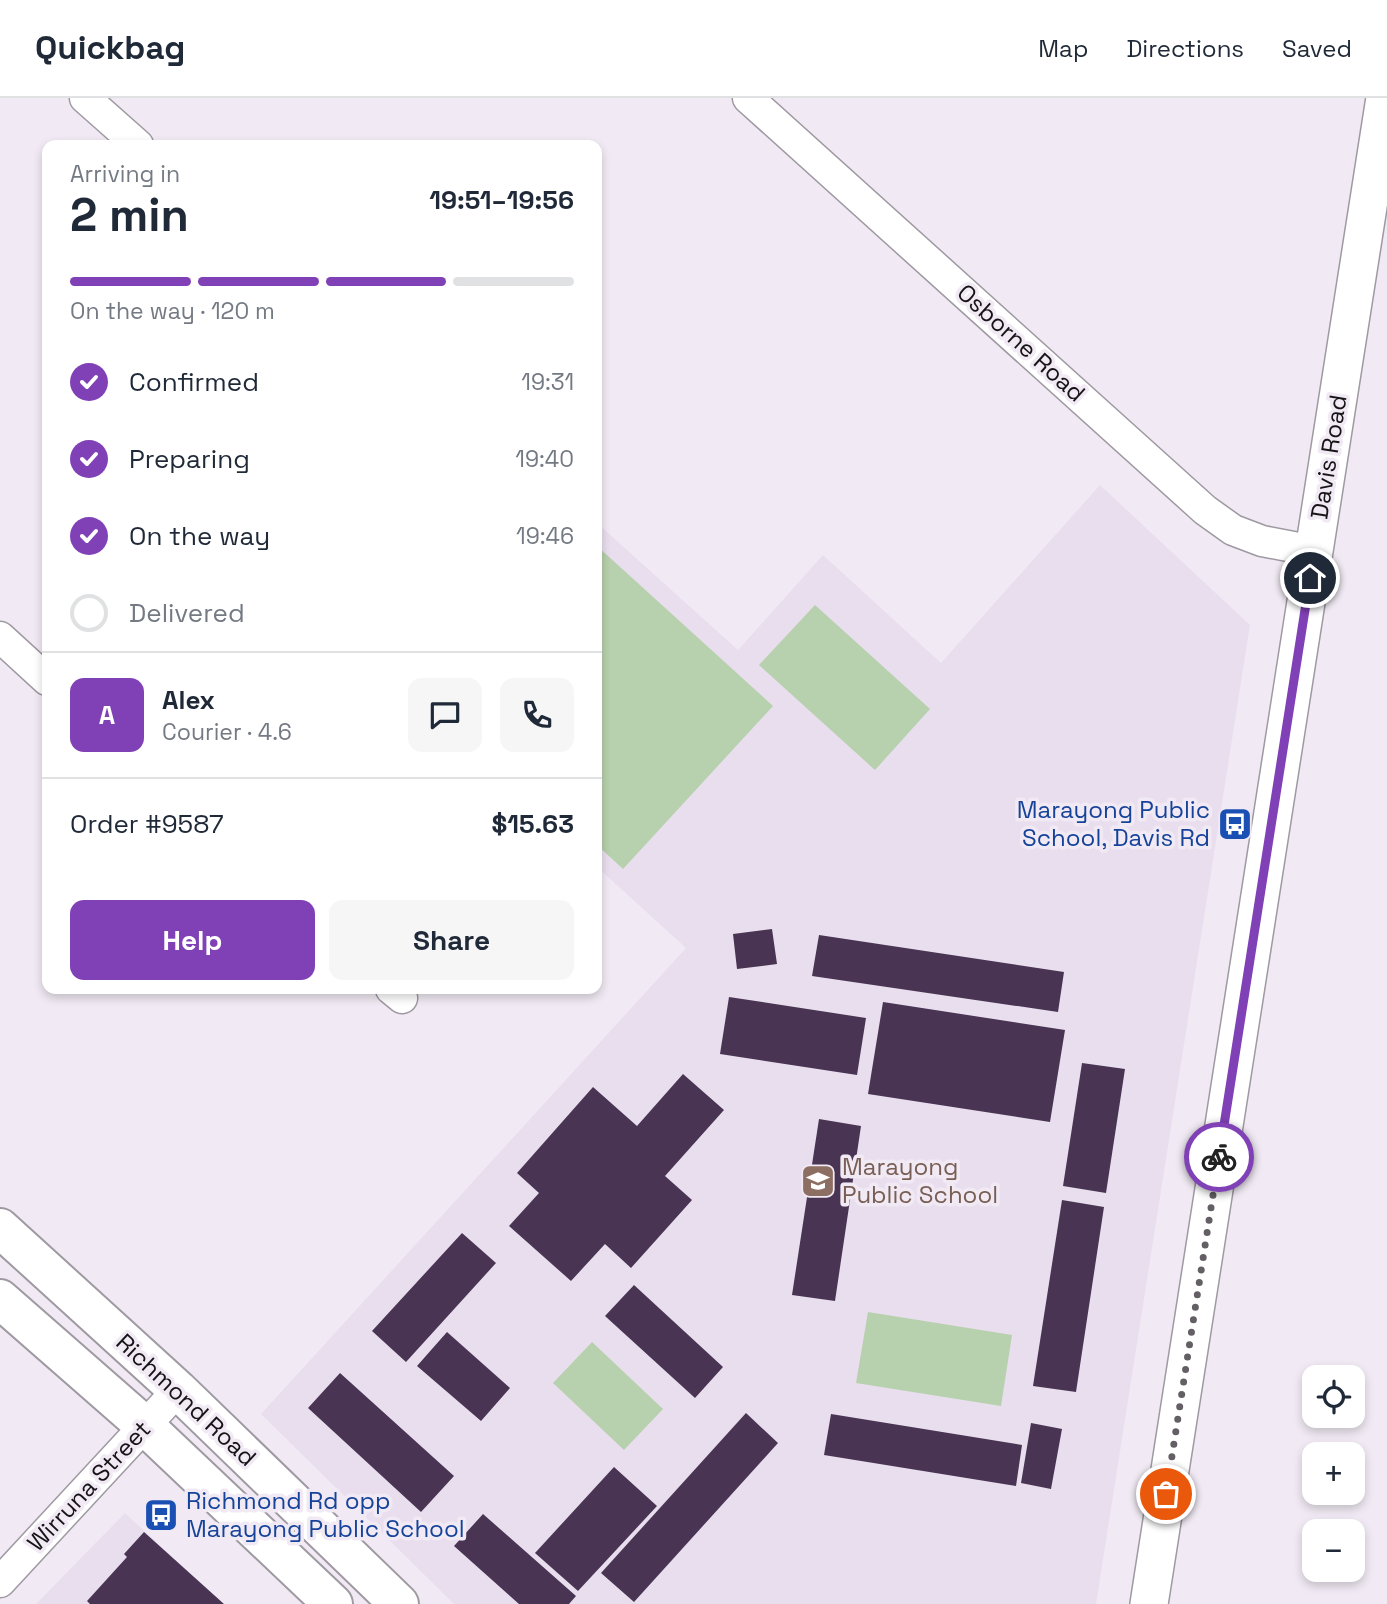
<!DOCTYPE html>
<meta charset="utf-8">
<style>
body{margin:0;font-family:"Space Grotesk",sans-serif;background:#f6f6f7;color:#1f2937;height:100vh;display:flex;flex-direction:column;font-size:26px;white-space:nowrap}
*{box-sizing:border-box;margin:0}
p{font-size:23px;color:#747a83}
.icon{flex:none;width:38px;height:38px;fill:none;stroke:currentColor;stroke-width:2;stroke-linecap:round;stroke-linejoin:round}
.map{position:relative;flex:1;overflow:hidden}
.side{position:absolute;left:42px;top:42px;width:560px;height:854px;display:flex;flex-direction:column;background:#fff;border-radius:14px;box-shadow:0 4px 10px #0003}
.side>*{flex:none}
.controls{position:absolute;left:1302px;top:1267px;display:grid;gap:14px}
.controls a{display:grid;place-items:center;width:63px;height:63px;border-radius:14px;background:#fff;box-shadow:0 4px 10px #0003;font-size:35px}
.pin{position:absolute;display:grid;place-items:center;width:60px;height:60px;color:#fff;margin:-30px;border:4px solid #fff;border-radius:50%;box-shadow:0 2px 7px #0007}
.courier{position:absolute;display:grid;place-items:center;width:70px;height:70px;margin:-35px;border:5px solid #8141b6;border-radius:50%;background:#fff;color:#222;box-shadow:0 2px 9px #0007}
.overview em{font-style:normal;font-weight:600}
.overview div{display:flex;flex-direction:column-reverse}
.overview{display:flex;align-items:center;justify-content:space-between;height:119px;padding:0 28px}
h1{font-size:46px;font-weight:600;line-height:52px}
.bar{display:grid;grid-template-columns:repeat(4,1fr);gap:10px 7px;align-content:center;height:84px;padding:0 28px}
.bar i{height:9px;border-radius:5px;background:#e0e1e3}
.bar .on{background:#8141b6}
.bar p{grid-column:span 4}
.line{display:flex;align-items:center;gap:18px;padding:0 28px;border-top:2px solid #e0e1e3}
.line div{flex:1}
.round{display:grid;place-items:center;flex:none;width:74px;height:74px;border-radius:14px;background:#f6f6f7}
ol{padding:0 28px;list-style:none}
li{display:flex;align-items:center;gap:21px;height:77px}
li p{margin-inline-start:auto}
li .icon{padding:7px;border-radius:50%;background:#8141b6;color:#fff;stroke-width:4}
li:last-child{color:#747a83}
li i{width:38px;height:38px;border:4px solid #e0e1e3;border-radius:50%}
.primary-button{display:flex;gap:14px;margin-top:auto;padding:14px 28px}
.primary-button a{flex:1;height:80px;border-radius:14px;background:#8141b6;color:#fff;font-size:28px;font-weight:600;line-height:80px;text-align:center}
.primary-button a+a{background:#f6f6f7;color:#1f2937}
header{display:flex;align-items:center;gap:42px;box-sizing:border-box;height:98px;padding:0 35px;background:#fff;border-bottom:2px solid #e0e1e3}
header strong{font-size:33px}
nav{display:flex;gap:38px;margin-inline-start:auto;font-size:24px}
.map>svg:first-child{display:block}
.built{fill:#e9deee}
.pitch{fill:#b7d0ad}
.building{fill:#493453}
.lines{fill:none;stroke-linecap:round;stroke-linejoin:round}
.minor-casing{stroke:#9f99a2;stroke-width:33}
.tertiary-casing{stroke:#9f99a2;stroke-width:40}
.primary-casing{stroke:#9f99a2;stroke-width:42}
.minor{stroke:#fff;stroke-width:30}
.tertiary{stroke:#fff;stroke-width:37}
.primary{stroke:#fff;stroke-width:38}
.done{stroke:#635f64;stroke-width:7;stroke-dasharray:0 12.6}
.route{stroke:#8141b6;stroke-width:9}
.labels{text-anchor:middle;stroke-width:7;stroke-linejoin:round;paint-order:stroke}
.street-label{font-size:24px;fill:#161417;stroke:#f1eaf4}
.transit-label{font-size:24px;fill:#164399;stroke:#f1eaf4;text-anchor:end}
.education-label{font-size:24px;fill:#785e54;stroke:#f1eaf4;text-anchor:start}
</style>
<header>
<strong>Quickbag</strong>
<nav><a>Map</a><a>Directions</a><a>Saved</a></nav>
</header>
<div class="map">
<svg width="1387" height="1506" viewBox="0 0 1387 1506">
<rect width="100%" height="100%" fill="#f1eaf4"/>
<!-- built -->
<path class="built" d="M 1100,387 L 1250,527 L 1096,1506 L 454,1506 L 261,1316 L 686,850 L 597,769 L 597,425 L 738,552 L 823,457 L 941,565 Z
M 125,1415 L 223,1506 L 36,1506 Z"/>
<!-- pitch -->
<path class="pitch" d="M 597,448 L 773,608 L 623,771 L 597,747 Z
M 815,507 L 930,611 L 875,672 L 759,567 Z
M 868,1214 L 1012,1237 L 1001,1308 L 856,1285 Z
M 592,1244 L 663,1311 L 624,1352 L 553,1285 Z"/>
<!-- building -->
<path class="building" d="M 772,831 L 777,866 L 737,871 L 733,836 Z
M 819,837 L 1064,874 L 1058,914 L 812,878 Z
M 729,899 L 866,920 L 857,977 L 720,956 Z
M 883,904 L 1065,932 L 1050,1024 L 868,996 Z
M 1082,965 L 1125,971 L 1106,1095 L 1063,1088 Z
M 683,976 L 724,1012 L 665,1078 L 692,1102 L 631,1170 L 605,1146 L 571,1183 L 509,1128 L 539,1095 L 517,1075 L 593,989 L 637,1028 Z
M 819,1021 L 861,1028 L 835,1203 L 792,1197 Z
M 1062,1102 L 1104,1109 L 1076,1294 L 1033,1288 Z
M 462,1135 L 496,1165 L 406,1264 L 372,1233 Z
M 634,1187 L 723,1269 L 695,1300 L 605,1218 Z
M 447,1234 L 510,1290 L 481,1323 L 417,1268 Z
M 340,1275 L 454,1378 L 421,1414 L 308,1310 Z
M 746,1315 L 778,1345 L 634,1504 L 601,1475 Z
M 831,1316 L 1022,1347 L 1016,1388 L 824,1357 Z
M 1031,1325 L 1062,1331 L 1051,1391 L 1021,1385 Z
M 614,1369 L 657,1408 L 578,1493 L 535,1455 Z
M 483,1416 L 576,1498 L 569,1506 L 519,1506 L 454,1448 Z
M 144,1434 L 224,1506 L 90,1506 L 87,1503 L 127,1459 L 124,1456 Z"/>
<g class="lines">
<!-- minor casing -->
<g class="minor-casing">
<path id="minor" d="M 85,0 L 138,47
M 748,0 L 1205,412 L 1233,432 L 1262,443 L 1314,453
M 0,539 L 47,582
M 391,891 L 402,900
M 0,1484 L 178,1292"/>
</g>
<!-- tertiary casing -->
<g class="tertiary-casing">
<path id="tertiary" d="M 1149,1506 L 1385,0"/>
</g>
<!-- primary casing -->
<g class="primary-casing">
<path id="primary" d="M 0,1130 L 178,1292 L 399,1506
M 0,1201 L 145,1328 L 333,1506"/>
</g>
<!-- minor -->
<use href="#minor" class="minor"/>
<!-- tertiary -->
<use href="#tertiary" class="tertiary"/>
<!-- primary -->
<use href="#primary" class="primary"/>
</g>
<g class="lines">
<!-- done -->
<path class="done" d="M 1166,1396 L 1219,1059"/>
<!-- route -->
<path class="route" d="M 1219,1059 L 1310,480"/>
</g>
<!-- icons -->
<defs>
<g id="bus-square" transform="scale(1.75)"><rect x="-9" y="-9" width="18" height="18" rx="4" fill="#1a4fb4" stroke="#f1eaf4"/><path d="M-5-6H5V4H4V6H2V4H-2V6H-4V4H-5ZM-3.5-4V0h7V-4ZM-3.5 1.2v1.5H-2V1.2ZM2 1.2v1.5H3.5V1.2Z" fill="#fff"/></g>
<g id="school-square" transform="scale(1.75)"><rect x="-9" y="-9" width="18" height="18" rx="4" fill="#8d6e63" stroke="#f1eaf4"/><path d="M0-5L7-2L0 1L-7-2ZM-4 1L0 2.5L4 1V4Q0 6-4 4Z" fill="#fff"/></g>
</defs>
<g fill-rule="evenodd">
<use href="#bus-square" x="1235" y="726"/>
<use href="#school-square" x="818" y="1083"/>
<use href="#bus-square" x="161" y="1417"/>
</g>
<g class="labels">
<!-- street labels -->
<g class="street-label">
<text transform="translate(1021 245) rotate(42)" y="8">Osborne Road</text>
<text transform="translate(1329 359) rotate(-81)" y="8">Davis Road</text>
<text transform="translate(186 1302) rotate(43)" y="8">Richmond Road</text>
<text transform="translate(89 1388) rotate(-47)" y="8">Wirruna Street</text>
</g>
<!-- transit labels -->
<g class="transit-label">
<text x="1210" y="720">Marayong Public<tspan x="1210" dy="28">School, Davis Rd</tspan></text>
<text x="186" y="1411" text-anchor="start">Richmond Rd opp<tspan x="186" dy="28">Marayong Public School</tspan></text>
</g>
<!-- education labels -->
<g class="education-label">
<text x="842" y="1077">Marayong<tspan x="842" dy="28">Public School</tspan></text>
</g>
</g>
</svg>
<div class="controls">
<a><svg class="icon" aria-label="locate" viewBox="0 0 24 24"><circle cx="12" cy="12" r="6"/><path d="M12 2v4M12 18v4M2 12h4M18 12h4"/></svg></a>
<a>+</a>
<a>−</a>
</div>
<div class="pin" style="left:1166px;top:1396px;background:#ea580c"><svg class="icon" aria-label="bag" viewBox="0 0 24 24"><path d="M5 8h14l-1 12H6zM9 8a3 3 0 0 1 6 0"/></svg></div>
<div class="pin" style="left:1310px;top:480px;background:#1f2937"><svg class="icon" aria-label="home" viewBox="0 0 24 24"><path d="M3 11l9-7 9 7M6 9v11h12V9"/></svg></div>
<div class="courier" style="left:1219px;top:1059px"><svg class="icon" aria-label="bike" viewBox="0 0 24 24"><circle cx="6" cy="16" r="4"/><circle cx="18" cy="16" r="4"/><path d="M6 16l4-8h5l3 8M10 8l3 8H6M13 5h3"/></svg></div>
<section class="side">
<div class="overview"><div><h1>2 min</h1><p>Arriving in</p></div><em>19:51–19:56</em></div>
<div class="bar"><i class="on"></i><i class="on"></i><i class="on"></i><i></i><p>On the way · 120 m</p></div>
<ol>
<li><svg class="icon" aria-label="check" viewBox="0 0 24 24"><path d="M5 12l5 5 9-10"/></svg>Confirmed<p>19:31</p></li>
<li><svg class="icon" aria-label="check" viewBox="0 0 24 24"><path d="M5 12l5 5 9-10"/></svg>Preparing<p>19:40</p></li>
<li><svg class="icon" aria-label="check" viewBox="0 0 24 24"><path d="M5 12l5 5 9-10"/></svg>On the way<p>19:46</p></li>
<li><i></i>Delivered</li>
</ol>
<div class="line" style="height:126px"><b class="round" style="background:#8141b6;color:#fff">A</b><div><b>Alex</b><p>Courier · 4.6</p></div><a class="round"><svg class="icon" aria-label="chat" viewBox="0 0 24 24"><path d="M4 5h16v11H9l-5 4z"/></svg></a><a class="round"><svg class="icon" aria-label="phone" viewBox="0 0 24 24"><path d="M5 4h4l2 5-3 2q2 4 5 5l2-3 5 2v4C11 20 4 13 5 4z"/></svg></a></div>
<div class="line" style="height:91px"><div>Order #9587</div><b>$15.63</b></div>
<div class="primary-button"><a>Help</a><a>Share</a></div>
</section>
</div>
